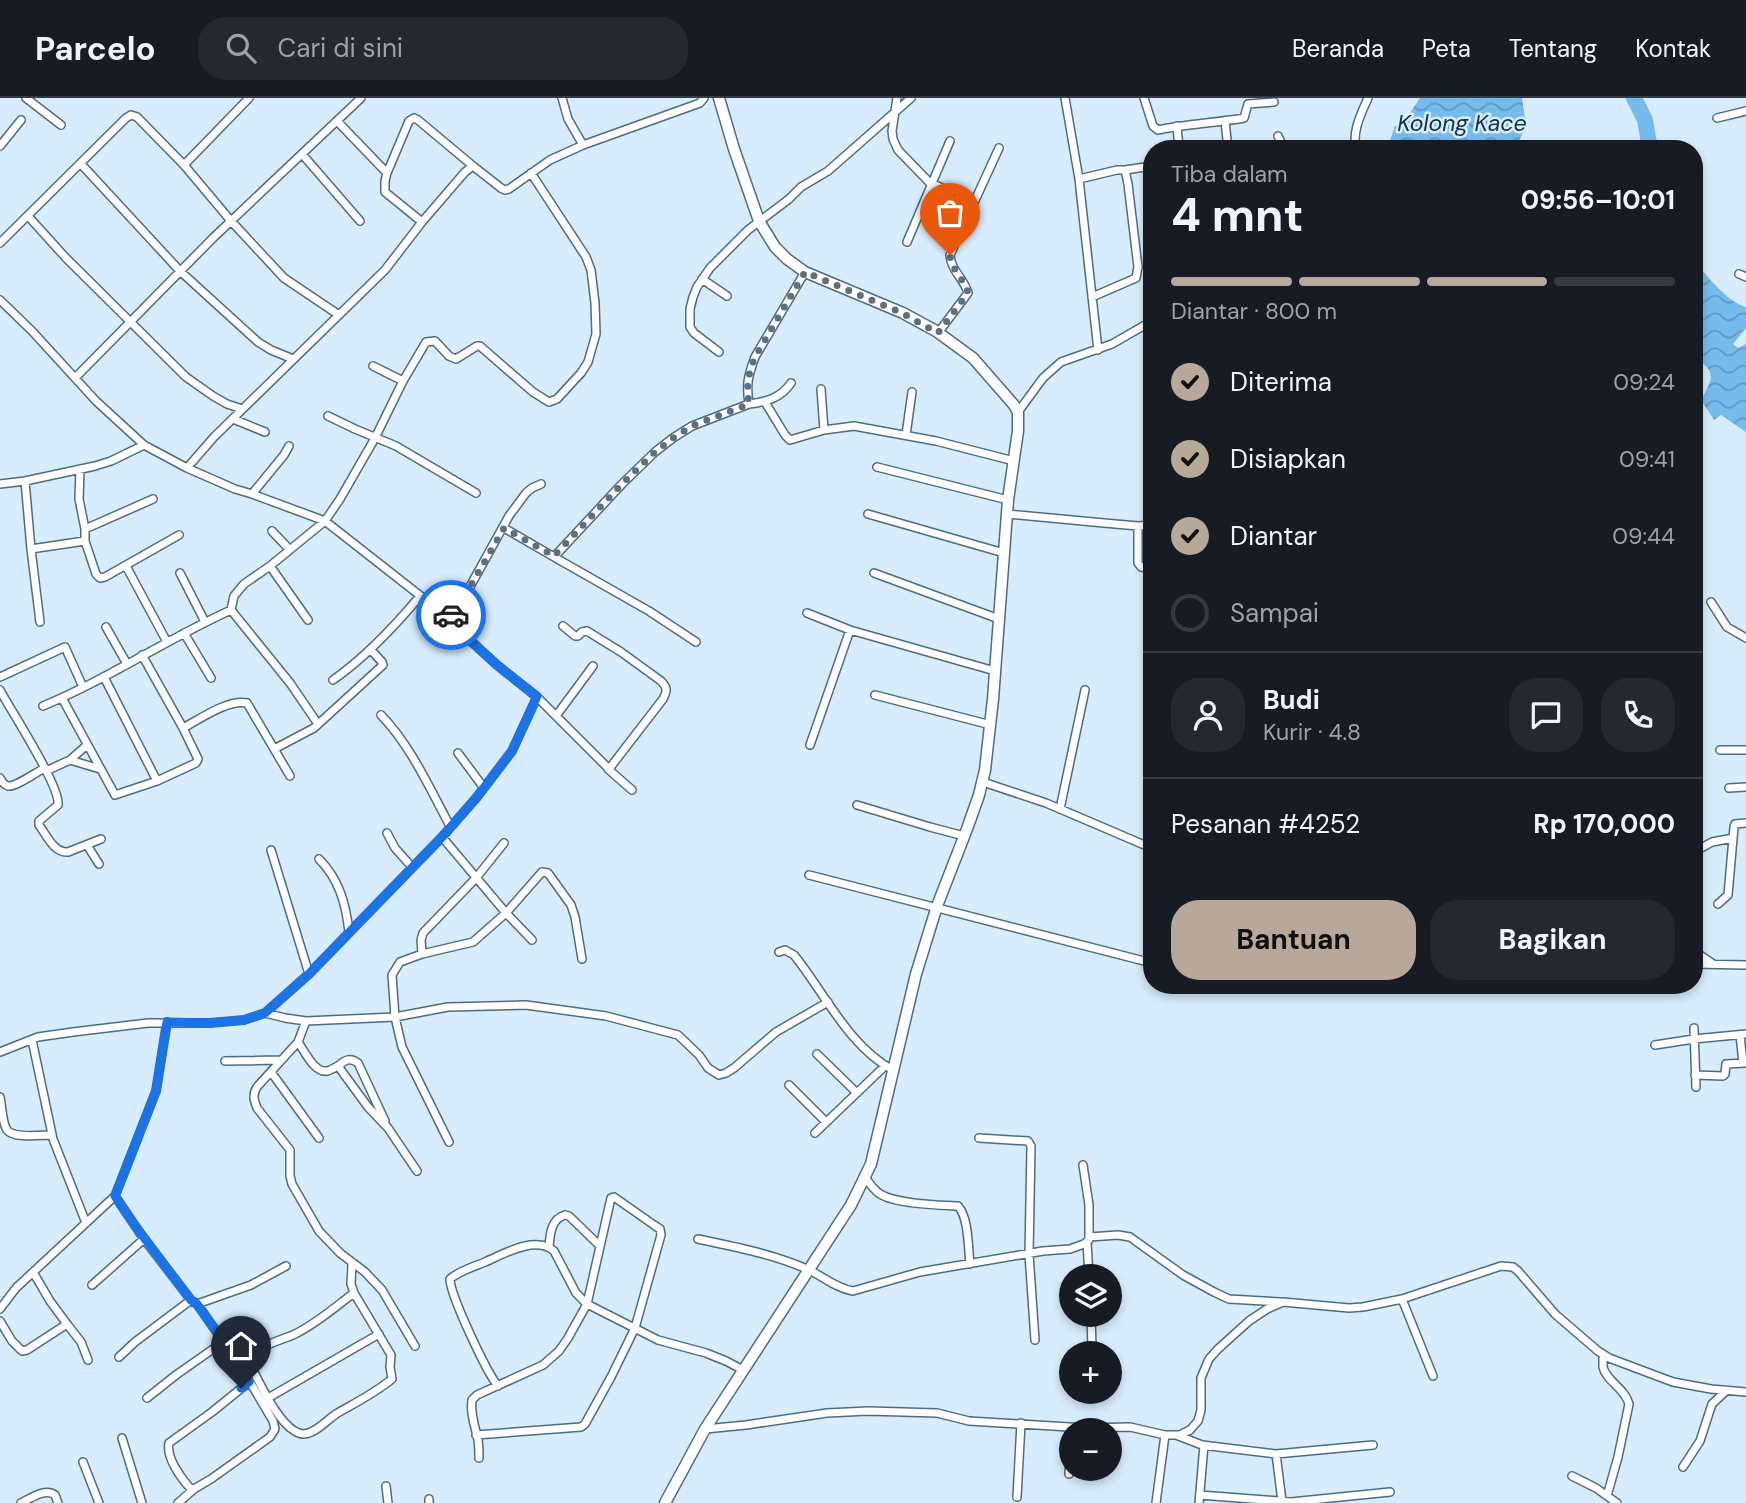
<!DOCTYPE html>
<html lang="id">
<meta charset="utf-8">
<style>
body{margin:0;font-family:"DM Sans",sans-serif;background:#242831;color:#f1f3f6;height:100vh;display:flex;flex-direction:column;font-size:26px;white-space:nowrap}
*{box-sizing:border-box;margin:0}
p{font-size:23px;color:#9ea1a6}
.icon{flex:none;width:38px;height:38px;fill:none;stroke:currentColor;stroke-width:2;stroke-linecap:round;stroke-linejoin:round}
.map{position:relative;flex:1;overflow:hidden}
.panel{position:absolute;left:1143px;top:42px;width:560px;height:854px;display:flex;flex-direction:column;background:#171b24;border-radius:28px;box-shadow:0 4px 10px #0003}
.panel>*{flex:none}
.buttons{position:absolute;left:1059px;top:1166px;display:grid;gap:14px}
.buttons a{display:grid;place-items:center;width:63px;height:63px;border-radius:50%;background:#171b24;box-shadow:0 4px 10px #0003;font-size:35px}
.pin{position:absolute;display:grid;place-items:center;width:60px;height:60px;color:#fff;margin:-72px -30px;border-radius:50% 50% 50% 0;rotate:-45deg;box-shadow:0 0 7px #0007}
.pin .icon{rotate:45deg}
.courier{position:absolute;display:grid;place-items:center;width:70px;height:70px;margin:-35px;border:5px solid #1a73e8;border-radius:50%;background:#fff;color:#222;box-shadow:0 2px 9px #0007}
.overview em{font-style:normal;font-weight:700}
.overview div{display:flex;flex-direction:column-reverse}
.overview{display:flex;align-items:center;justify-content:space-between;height:119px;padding:0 28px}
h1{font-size:46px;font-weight:700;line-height:52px}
.bar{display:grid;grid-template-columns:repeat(4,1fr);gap:10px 7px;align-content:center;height:84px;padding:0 28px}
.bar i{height:9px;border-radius:5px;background:#363941}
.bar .active{background:#b8a899}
.bar p{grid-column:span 4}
.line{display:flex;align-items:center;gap:18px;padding:0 28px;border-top:2px solid #363941}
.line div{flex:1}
.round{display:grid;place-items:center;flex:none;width:74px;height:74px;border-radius:28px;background:#242831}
ol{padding:0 28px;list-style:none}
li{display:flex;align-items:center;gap:21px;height:77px}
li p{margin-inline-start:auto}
li .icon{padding:7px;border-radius:50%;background:#b8a899;color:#111;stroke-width:4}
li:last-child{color:#9ea1a6}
li i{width:38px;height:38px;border:4px solid #363941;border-radius:50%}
.action{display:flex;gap:14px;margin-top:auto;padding:14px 28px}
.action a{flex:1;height:80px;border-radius:28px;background:#b8a899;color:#111;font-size:28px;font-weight:700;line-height:80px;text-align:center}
.action a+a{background:#242831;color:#f1f3f6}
header{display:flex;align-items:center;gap:42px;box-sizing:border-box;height:98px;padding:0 35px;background:#171b24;border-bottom:2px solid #363941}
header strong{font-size:33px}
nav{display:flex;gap:38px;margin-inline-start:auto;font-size:24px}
.search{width:490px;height:63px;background:#242831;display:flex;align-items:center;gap:18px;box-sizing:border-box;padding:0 24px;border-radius:28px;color:#9ea1a6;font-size:26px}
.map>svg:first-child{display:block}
.water{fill:url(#water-waves)}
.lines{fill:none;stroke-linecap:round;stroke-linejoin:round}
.river{stroke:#76bbed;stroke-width:16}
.minor-casing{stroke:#4d6c84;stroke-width:10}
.tertiary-casing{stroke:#4d6c84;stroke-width:13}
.minor{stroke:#fff;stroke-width:7}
.tertiary{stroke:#fff;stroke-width:10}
.done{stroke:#5f6f7c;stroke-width:7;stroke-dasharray:0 12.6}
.route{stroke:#1a73e8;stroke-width:9}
.labels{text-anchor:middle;stroke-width:5;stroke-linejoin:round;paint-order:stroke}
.water-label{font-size:23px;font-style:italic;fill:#133146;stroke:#d7ecfc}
</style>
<header>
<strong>Parcelo</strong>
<div class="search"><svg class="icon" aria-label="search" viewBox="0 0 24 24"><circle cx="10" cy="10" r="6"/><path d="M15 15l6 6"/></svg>Cari di sini</div>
<nav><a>Beranda</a><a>Peta</a><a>Tentang</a><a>Kontak</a></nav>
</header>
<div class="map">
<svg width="1746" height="1405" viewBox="0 0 1746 1405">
<defs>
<pattern id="water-waves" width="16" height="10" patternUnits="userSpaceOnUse" patternTransform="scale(1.75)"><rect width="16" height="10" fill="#76bbed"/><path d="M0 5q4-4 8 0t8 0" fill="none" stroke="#6098c1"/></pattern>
</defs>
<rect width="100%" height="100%" fill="#d7ecfc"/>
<!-- water -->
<path class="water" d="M 1420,0 L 1522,0 L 1526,28 L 1519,43 L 1526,48 L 1535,47 L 1537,51 L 1387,51 L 1395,28 L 1403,25 Z
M 1695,165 C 1710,180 1726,203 1746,209 L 1746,230 L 1733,246 L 1738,250 L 1746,246 L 1746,334 L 1721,317 L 1714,322 L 1701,302 C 1715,277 1715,275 1694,257 L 1694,184 L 1700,188 L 1703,184 L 1694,177 Z"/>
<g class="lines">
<!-- river -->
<path class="river" d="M 1634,0 L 1645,22 L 1650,51"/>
<!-- minor casing -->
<g class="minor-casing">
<path id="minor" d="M 26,0 L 61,27
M 562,0 L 568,21 L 583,47
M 897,0 L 892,33 L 893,41 L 898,52 L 929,84 L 974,105
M 1065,0 L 1079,81 L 1098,252
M 1144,0 L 1153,28 L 1158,32 C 1186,26 1215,25 1244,20 L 1248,6 L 1274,4
M 1717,20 L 1746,13
M 337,23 L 387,75 L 385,83 L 385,94 L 422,124
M 1225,23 L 1228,51
M 1177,28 L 1179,51
M 1278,38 L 1284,51
M 0,48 L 21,22
M 1356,51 C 1352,33 1361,16 1368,0
M 302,56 L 360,123
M 81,66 L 180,173 L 258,244 L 271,252 L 293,261
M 184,67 L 249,0
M 1125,72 L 1152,68
M 387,75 L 409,23 L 414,20 L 418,22 L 473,68
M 1079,81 L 1117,72 L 1125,72 L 1128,86 L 1138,169 L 1136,180 L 1092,199
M 28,118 L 66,160 L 186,279 L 213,298 L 227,306 L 242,311
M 907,144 L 950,43
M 0,145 L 126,20 L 131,17 L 137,19 L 184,67 L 231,123 L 284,180 L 339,217
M 1739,176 L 1746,179
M 702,181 L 727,198
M 0,202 L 32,233 L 96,303 L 144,347 L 187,370 L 235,391 L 252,396 L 325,423 L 427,503 L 497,567 L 537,599 L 512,653 L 477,699 L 442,739 L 309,876 L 265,915 L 244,922 L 210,925 L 148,925 L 73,934 L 38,939 L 0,954
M 938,235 L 968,195 C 964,180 951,173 950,157 L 999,50
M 719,254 L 694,235 L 690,229 L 690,211 L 693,199 L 697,189 L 710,170 L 748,132 L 789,101 L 801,89 L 828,73 L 911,0
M 373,268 L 403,283
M 75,280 L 213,140 L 361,0
M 821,291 L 824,332
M 765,304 L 785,337 L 790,342 L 824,332 L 854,328 L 936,343 L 1014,363
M 749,306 C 766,304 781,300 791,285
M 1018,314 L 1043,280 L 1061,264 L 1112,246 L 1152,223
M 328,318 L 355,331 L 396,348 L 476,395
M 233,321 L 265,334
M 906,337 L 912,294
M 877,369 L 1008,402
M 187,370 L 214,339 L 385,172 L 422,124 L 465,74 L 473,68 L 501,90 L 505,92 L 509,91 L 550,62 L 583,47 L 700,5 L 704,0
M 80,371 L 79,401 L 85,431
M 25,383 L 31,451 L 40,524
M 0,386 L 25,383 L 95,368 L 111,363 L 144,347
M 252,396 L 284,357 L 289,348
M 153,401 L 85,431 L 85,443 L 96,476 L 100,480 L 105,479 L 179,437
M 868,416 L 1004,455
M 1007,416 L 1104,425 L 1138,428 L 1152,427
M 1138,428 L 1138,465 L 1141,469 L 1152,471
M 504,430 L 554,459 L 622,386 L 655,354 L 673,340 L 692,328 L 749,306 C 746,286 748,278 755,259 L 805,174
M 272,433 L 289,451
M 31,451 L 85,443
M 554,459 L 649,513 L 696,544
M 126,468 L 167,544
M 270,468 L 308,522
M 180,475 L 205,524
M 874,475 L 999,521
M 1711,504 L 1727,529 L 1746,540
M 231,512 L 234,498 L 244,486 L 270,468 L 325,423 L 340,401 L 375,340 L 403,283 L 426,244 L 435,243 L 449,258 L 456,261 L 477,248 L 480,248 L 533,294 L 549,304 L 557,301 L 581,275 L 588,264 L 596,236 L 595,205 L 591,172 L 586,159 L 531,75
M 807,515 L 850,532 L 995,573
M 448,522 L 467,494 L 509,418 L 526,395 L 532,390 L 541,386
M 106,529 L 127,566
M 184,535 L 211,580
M 0,579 L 65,549 L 83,589
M 104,579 L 157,683
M 333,582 C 366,559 394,529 420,498
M 0,592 C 11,613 61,689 58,707 L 39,723 L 39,727 C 47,738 54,755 68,754 L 101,741
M 875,597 L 991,627
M 537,599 L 609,671 L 663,601 C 667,593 668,590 661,583 L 621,554 L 587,533 L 582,534 L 578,538 L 575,538 L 563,528
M 62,600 L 115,697 L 157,683 L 196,665 L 198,661 L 183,630 L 142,557
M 43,608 C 108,581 167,541 231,512 L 290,585 L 318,626
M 381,617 C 411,648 430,691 450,728
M 556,618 L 593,568
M 183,630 C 200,621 228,601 247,605 L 290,678
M 810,647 L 850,532
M 276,650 L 314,630 L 383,567 L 382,564 L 371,552
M 1720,652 L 1746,652
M 458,655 L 484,690
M 70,662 L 87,647
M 608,671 L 632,692
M 46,673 L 70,662 L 100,671
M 0,680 C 2,684 4,687 8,688 C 16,689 36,674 45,670
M 983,684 L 1046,705 L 1142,746 L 1152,748
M 1729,690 L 1746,689
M 857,707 L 930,729 L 964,738
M 1060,711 L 1085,592
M 387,735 L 395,750 L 411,768
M 442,739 L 506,815 L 532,842
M 87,747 L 99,766
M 271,752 L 309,876
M 1694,754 L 1712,744 L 1733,740
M 319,761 C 339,781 346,806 349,834
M 809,777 L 1152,865
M 1718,806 L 1728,797 L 1734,729 L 1735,726 L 1746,725
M 1694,853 L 1713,866
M 779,854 L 785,852 L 794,857 C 824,894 849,949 893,972
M 422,856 L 421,842 L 423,835 L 476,780 L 504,745
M 1694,866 L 1746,867
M 265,915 L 285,920 L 306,923 L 395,919 L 448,909 L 526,907 L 606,918 L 678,937 L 699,957 L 708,970 L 719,977 L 726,975 L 734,970 L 776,934 L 828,904
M 306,923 L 298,944 L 257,989 C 252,997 254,1002 257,1010 L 290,1052 L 290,1078 L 292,1086 L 319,1133 L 340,1155 L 365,1174 L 382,1192 L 415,1248
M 1694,930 L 1696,989
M 1740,937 L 1743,965
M 32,942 L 53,1041 L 86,1125
M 298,944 C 304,952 314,975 327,973 C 329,973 336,969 338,968 L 368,1009 L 388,1030 L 417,1073
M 1655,947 L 1694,941 L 1746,936
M 817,956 L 857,995
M 225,963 L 281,962
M 338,968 C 345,962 350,959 358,965 L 385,1023
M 271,974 L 319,1040
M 1695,977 L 1723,978 L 1725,976 L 1726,966 L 1746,965
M 789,987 L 826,1024
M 0,999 C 2,1008 2,1025 7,1032 C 14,1041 41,1037 52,1037
M 815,1035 L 885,968
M 979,1040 L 1028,1043 L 1031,1048 L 1029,1156 L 1035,1242
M 449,1044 L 402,949 L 395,919 L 392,877 L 400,864 L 422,856 L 473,844 L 506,815 L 542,774 L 548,775 L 571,807 L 575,819 L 582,861
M 1083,1067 L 1089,1107 L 1089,1139
M 865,1079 C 869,1085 874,1092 880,1096 C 896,1106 938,1107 958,1108 C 969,1120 968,1150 970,1166
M 115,1098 L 144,1141 L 191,1202 L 197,1206 L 240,1267 L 273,1323 L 275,1331 L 270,1339 L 211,1381 L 194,1391 L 190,1390 C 180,1379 166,1359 169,1345 L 212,1314 L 249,1284
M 698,1141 C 735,1149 774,1156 809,1172 C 824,1179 836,1190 853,1193 L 920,1174 L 1043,1153 L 1070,1151 L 1084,1146 L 1089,1142 L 1089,1139 L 1118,1137 L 1130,1139 L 1183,1177 L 1214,1194 L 1229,1201 L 1280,1204
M 1087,1144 L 1089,1178
M 549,1149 C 550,1136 551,1121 565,1117 L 569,1118 L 600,1148
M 352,1166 L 351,1186 L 354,1195 L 391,1257 L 390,1269 L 392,1281 C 375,1295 355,1305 336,1316 C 327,1322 316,1335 304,1336 C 282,1336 258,1282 249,1264 C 256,1247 280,1243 295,1236 C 316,1226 335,1209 354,1195
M 92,1187 L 144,1141
M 1402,1201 L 1433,1278
M 197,1206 L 251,1187 L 286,1168
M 0,1211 L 16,1190 L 115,1098 L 156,993 L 167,924
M 1091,1216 L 1092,1251
M 0,1223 L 12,1243 L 22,1253 L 27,1252 L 67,1226 L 50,1203 L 33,1174
M 67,1226 L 81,1244 L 88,1262
M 1603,1257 C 1603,1259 1603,1267 1603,1269 C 1606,1283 1625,1290 1629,1306 L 1618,1359 L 1607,1398
M 119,1259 L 135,1244 L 191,1202
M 498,1288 C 487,1275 450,1197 450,1181 C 459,1173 473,1169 485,1164 C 504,1156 535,1137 554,1153 L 576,1195 L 587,1206 L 658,1242 L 706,1255 L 726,1263 L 743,1272
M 147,1300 L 176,1277 L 223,1244
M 268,1300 L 379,1236
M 705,1331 L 746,1327 L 827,1315 L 868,1313 L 903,1314 L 937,1315 L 969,1323 L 1086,1330 L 1130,1329 L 1165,1337 L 1180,1337 L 1190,1332 L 1198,1323 L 1201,1312 L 1201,1280 L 1209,1261 L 1218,1251 L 1249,1223 L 1267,1211 L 1283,1204 L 1349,1210 L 1363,1209 L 1402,1201 L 1501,1168 L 1513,1169 L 1518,1173 L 1555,1216 L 1598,1253 L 1609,1260 L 1673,1284 L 1711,1291 L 1746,1294
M 476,1337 L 581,1329 L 585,1326 L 611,1279 L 635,1230 L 661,1137 L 660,1131 L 654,1127 L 614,1099 L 611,1100 L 587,1206 L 568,1240 L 559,1253 L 543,1267 L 477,1297 L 472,1302 C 470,1316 475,1328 478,1342 C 479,1348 479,1354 479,1360
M 1176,1337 L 1202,1347 L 1276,1356 L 1373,1347
M 122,1340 L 142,1405
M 1276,1356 L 1282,1403
M 83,1364 L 99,1405
M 1683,1369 L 1700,1343 L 1712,1306 L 1726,1293
M 1069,1376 L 1071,1342
M 1572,1378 L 1596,1390 L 1617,1405
M 386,1388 L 388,1405
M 1200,1397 L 1291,1404 L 1390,1394
M 1017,1399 L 1021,1325
M 429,1401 L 429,1405
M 21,1405 C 31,1400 45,1390 55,1397 L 58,1405
M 178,1405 L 194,1391
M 1156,1405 L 1165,1337
M 1199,1405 L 1204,1347"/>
</g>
<!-- tertiary casing -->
<g class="tertiary-casing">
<path id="tertiary" d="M 665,1405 L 705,1331 L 851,1107 L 871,1066 L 916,876 L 937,808 L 967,731 L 979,697 L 985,672 L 993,601 L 1008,402 L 1018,333 L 1018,314 L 1014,307 L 973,260 L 936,233 L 903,215 L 805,174 L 787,161 L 775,149 L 759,123 L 734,51 L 719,0"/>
</g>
<!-- minor -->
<use href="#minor" class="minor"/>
<!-- tertiary -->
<use href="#tertiary" class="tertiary"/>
</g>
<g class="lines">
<!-- done -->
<path class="done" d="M 451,517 L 467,494 L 504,430 L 554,458 L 622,386 L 655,354 L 673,340 L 692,328 L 749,306 C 746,287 748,277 755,259 L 805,174 L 902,215 L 938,235 L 968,195 C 964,180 951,172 950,157"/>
<!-- route -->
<path class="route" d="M 241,1290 L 249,1284 L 240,1267 L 197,1206 L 191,1202 L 134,1126 L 115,1098 L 156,993 L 167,924 L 210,925 L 244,922 L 265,915 L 309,876 L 442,739 L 477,699 L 512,653 L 537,598 L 497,567 L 448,522 L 451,517"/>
</g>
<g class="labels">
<!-- water labels -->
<g class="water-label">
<text x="1462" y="33">Kolong Kace</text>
</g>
</g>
</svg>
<div class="buttons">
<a><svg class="icon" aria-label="layers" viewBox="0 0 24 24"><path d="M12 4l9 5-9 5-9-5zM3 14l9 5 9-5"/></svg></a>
<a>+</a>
<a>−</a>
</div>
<div class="pin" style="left:950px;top:157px;background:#ea580c"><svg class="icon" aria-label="bag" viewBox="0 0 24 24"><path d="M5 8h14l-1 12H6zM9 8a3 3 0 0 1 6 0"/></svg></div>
<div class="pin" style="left:241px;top:1290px;background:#1f2937"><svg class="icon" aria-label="home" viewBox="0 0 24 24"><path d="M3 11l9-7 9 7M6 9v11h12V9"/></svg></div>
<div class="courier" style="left:451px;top:517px"><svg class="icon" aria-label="car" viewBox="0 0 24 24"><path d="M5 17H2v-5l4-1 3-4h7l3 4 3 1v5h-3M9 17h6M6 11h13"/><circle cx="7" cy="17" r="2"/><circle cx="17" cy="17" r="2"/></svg></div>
<section class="panel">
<div class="overview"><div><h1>4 mnt</h1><p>Tiba dalam</p></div><em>09:56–10:01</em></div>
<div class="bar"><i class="active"></i><i class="active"></i><i class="active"></i><i></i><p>Diantar · 800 m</p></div>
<ol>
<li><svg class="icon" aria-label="check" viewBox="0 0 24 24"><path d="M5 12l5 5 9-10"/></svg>Diterima<p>09:24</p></li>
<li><svg class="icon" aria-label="check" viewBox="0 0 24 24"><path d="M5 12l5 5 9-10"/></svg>Disiapkan<p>09:41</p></li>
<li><svg class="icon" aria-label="check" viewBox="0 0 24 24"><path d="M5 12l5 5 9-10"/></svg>Diantar<p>09:44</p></li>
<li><i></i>Sampai</li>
</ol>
<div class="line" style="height:126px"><a class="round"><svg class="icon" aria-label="person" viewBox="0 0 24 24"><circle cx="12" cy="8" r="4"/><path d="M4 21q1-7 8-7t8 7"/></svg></a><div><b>Budi</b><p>Kurir · 4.8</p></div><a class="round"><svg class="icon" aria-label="chat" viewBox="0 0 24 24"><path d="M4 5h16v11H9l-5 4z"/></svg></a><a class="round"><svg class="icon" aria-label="phone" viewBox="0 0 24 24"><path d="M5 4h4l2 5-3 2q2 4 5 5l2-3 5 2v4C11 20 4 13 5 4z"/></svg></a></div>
<div class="line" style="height:91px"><div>Pesanan #4252</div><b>Rp 170,000</b></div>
<div class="action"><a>Bantuan</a><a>Bagikan</a></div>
</section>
</div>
